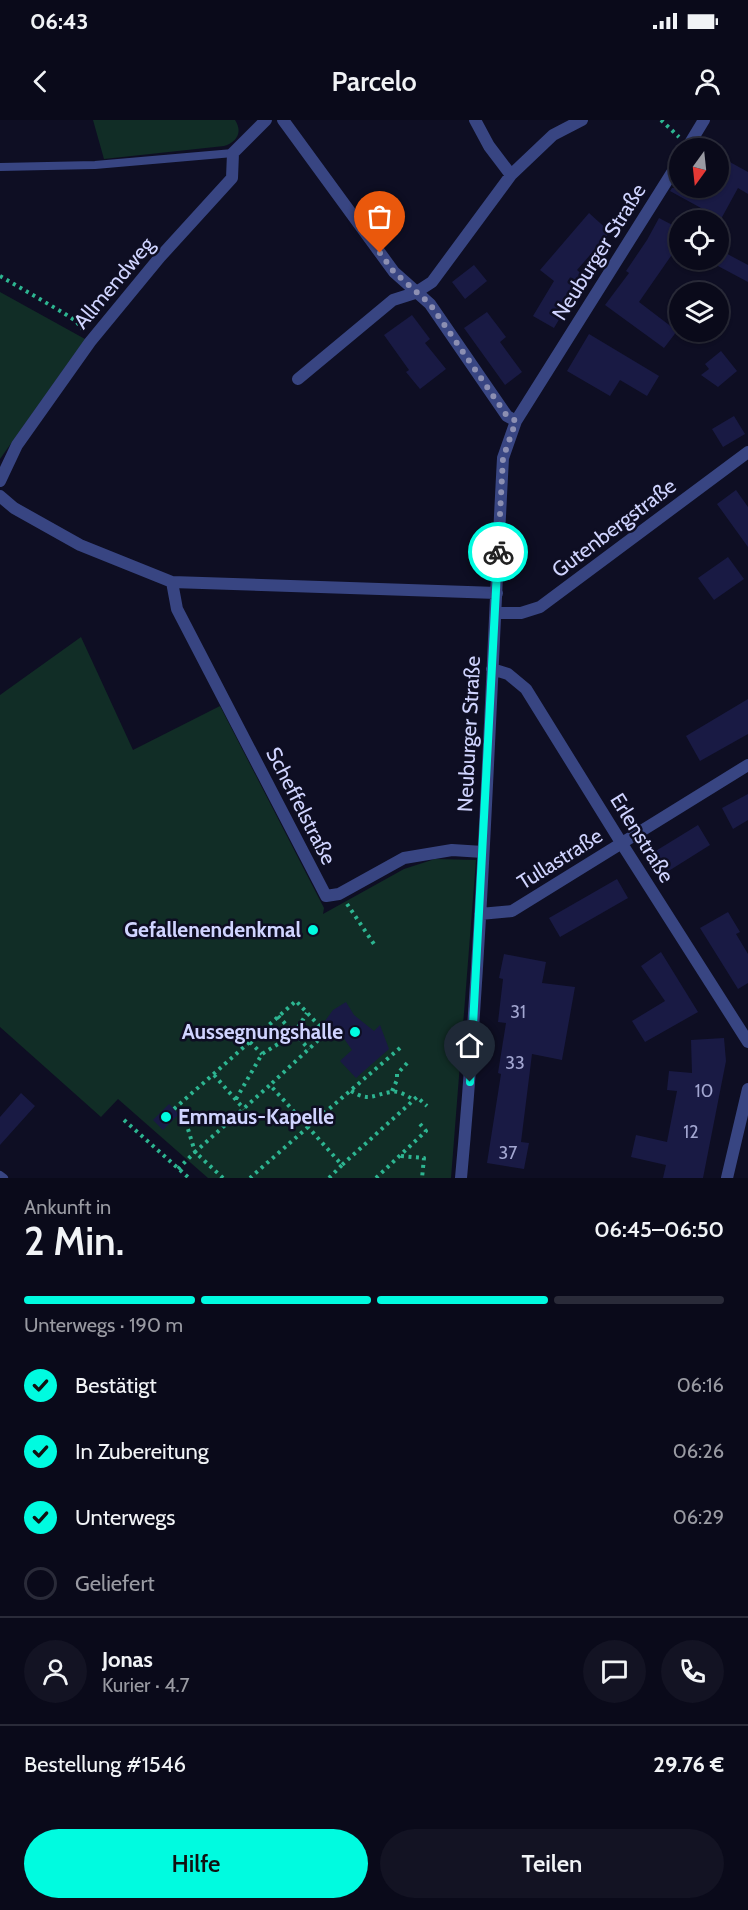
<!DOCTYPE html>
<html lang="de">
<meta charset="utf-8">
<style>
body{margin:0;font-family:Cabin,sans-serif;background:#131323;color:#f1f3f6;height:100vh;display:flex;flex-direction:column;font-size:22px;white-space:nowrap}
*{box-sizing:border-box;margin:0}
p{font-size:20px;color:#999aa2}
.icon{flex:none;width:33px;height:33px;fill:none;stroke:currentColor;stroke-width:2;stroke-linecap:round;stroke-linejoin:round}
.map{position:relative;height:1058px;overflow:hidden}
.sheet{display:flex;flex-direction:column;background:#0a0a1a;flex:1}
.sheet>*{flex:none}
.needle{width:39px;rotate:195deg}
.fabs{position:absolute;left:669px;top:18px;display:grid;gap:12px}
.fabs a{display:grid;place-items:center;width:60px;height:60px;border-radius:50%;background:#0a0a1a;box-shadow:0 2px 4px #0004,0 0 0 2px #2a2b39;font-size:30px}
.pin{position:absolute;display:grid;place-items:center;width:51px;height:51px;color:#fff;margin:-62px -26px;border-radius:50% 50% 50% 0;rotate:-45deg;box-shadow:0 0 6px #0007}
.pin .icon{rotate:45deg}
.courier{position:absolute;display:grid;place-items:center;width:60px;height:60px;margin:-30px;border:4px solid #00fbe0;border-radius:50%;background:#fff;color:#222;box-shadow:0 2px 8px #0007}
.overview em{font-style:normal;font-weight:600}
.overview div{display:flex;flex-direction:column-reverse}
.overview{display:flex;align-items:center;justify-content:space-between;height:102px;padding:0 24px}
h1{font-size:39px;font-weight:600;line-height:45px}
.bar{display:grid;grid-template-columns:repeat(4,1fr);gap:9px 6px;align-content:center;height:72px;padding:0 24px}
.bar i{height:8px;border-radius:4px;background:#2a2b39}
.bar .active{background:#00fbe0}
.bar p{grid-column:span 4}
.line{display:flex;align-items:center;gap:15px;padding:0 24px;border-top:2px solid #2a2b39}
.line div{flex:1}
.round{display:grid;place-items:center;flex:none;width:63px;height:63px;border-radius:32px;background:#131323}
ol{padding:0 24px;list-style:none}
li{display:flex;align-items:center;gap:18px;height:66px}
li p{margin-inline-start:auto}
li .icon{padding:6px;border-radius:50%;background:#00fbe0;color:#111;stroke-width:4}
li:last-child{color:#999aa2}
li i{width:33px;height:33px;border:3px solid #2a2b39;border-radius:50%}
.button{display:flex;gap:12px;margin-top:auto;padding:12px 24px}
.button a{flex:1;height:69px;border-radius:36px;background:#00fbe0;color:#111;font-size:24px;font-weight:600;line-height:69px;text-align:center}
.button a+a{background:#131323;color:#f1f3f6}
.status{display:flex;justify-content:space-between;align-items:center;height:42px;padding:0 30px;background:#0a0a1a;direction:ltr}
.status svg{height:16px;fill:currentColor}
header{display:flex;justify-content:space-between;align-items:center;height:78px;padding:0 24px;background:#0a0a1a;font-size:27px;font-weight:600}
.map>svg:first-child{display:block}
.green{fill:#112d26}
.building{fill:#191a44}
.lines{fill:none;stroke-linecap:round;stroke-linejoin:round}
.path{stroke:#2db591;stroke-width:4;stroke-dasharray:3 4.5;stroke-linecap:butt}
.lane{stroke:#384582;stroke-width:8}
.street{stroke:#384582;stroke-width:12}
.done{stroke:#8c8fb2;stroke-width:6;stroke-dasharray:0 10.8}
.route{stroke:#00fbe0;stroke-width:8}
.poi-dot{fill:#00fbe0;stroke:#0e0e23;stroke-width:2}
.labels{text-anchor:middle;stroke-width:5;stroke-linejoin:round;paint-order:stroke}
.number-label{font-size:18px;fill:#a2a6d0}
.street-label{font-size:21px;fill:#d0d4ff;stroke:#0e0e23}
.poi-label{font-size:21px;font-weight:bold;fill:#d0d4ff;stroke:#0e0e23;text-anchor:end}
</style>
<div class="status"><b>06:43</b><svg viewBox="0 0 49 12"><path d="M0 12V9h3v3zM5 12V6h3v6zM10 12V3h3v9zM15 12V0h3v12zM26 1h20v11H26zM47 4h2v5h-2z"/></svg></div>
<header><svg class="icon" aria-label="back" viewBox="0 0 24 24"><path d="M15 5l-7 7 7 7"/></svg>Parcelo<svg class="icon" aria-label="person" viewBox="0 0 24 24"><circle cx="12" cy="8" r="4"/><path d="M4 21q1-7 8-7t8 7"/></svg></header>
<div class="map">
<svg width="748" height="1058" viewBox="0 0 748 1058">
<rect width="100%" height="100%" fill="#0e0e23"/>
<!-- green -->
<path class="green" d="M 93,0 L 235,0 C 243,12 237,22 224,26 L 104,39 Z
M 0,172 L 85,219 L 0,339 Z
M 81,517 L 133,630 L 220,586 L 324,788 L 323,794 L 404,749 L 435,739 L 476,740 L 451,1058 L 208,1058 L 118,979 L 101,997 L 0,907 L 0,575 Z"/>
<!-- building -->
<path class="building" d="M 728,41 L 748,52 L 748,74 L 738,68 L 721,99 L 670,71 L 672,68 L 718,68 L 718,58 Z
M 589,93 L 610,112 L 577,150 L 585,157 L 562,183 L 567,186 L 554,208 L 533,196 L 554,161 L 540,150 Z
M 659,98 L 680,109 L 680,123 L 639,182 L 677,211 L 664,228 L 605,185 L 629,153 L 626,151 L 647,120 Z
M 718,129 L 748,145 L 748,162 L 718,146 Z
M 474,145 L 487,161 L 465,179 L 452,162 Z
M 487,192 L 506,217 L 500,222 L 522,252 L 505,265 L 464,208 Z
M 412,195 L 430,219 L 425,223 L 446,249 L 420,269 L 406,252 L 409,250 L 384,215 Z
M 589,214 L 659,256 L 647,276 L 620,260 L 610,276 L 567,251 Z
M 721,231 L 737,251 L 718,267 L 701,255 L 709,249 L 705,244 Z
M 734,296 L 745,314 L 723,327 L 712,309 Z
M 736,370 L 748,387 L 748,427 L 717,384 Z
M 728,437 L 744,459 L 714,480 L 698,458 Z
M 748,579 L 748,614 L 700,641 L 686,616 Z
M 748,674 L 748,700 L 733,709 L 722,688 Z
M 698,705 L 710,725 L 667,752 L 654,732 Z
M 617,759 L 628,778 L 560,817 L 549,798 Z
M 728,792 L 740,812 L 736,814 L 748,834 L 748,863 L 738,869 L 700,808 Z
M 661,832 L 698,892 L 645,922 L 632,901 L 665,881 L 641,846 Z
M 504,834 L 546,842 L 542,863 L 575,867 L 562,940 L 532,934 L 521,1022 L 529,1023 L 524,1049 L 487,1043 L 501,954 L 498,953 L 506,903 L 498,902 L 503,859 L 499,858 Z
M 346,882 L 354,895 L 374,911 L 380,905 L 389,929 L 356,958 L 340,941 L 352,930 L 338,910 L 325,901 L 333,890 Z
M 724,918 L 726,941 L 703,1058 L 663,1058 L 666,1045 L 631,1037 L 636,1015 L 667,1022 L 677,971 L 667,970 L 669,951 L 692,953 L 691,920 Z
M 21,973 L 35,986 L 0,1025 L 0,997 Z
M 169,984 L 179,994 L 163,1010 L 153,1000 Z"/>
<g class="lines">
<!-- path -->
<path class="path" d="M 661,0 L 679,17
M 0,156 L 62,192 L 76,201 L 82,209
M 347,784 L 376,827
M 278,896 L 309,929
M 250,922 L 262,934
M 400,928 L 308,1007 L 342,1045 L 417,977 L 427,986
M 214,955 L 244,989
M 351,971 C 370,982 372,975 391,972 C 399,970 407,976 414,980
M 392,971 L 397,960 L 397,954 L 409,941
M 236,979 L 262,934 L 294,914 L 307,893
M 174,989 L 296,881 L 326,913 L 270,965
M 124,1000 L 189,1058
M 401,1036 L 424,1038 L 422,1058
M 178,1049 L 195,1032 L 180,983
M 223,1058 L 195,1032 L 270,965 L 308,1007 L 250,1058
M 329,1058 L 342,1045
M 376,1058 L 426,1011 L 420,1004"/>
<!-- lane -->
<path class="lane" d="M 0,47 L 95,45 L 233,33
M 0,1055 L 4,1058"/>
<!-- street -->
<path class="street" d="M 283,0 L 394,152 L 430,184 L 507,296 L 516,301
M 475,0 L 489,26 L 511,55
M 687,28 L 704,0
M 298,259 L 393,180 L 415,173 L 432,162 L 511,55 L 553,15 L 582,0
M 0,361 L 17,325 L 90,222 L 160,137 L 232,58 L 233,33 L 266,0
M 0,376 L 14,388 L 80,425 L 172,462 L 497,473
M 172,462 L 177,489 L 326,776 L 339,774 L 404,738 L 452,730 L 483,732
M 496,493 L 521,493 L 540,487 L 748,332
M 492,549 L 508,554 L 526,569 L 622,724 L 748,922
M 480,794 L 512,791 L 748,645
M 461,1058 C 483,819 490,578 503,338 L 516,301 L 680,40
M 727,1058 L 748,969"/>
</g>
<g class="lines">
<!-- done -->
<path class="done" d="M 380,133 L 394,152 L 430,184 L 507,296 L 516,301 L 503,338 L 498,432"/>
<!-- route -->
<path class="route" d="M 470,962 L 498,432"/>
</g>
<!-- markers -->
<g class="poi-dot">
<circle cx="313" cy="810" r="6"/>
<circle cx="355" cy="912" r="6"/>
<circle cx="166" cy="997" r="6"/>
</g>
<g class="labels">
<!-- number labels -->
<g class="number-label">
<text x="518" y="898">31</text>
<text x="515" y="949">33</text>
<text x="704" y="977">10</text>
<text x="691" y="1018">12</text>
<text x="508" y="1039">37</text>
</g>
<!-- street labels -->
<g class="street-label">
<text transform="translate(599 132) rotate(-58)" y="7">Neuburger Straße</text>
<text transform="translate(114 163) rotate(-50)" y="7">Allmendweg</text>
<text transform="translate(614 408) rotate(-37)" y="7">Gutenbergstraße</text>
<text transform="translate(469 614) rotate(-87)" y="7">Neuburger Straße</text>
<text transform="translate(301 686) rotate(63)" y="7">Scheffelstraße</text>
<text transform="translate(642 718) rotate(58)" y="7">Erlenstraße</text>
<text transform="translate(560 739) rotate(-32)" y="7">Tullastraße</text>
</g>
<!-- poi labels -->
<g class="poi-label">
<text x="301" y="817">Gefallenendenkmal</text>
<text x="343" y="919">Aussegnungshalle</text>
<text x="178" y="1004" text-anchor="start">Emmaus-Kapelle</text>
</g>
</g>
</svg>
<div class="fabs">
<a><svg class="needle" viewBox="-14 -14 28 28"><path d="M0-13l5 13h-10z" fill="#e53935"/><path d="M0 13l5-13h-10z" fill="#999aa2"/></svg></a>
<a><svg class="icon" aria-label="locate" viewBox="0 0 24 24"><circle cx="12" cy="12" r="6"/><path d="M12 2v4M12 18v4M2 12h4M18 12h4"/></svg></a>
<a><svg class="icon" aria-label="layers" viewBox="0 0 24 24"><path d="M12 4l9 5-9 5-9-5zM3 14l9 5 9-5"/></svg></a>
</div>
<div class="pin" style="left:380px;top:133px;background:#ea580c"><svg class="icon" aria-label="bag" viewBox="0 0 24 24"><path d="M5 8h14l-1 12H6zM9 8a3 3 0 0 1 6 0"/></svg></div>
<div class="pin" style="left:470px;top:962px;background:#1f2937"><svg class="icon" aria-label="home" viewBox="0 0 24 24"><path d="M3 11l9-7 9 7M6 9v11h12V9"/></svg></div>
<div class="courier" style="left:498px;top:432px"><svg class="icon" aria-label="bike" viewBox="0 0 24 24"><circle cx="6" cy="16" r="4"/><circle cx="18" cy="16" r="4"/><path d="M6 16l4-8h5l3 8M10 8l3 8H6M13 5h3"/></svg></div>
</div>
<section class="sheet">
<div class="overview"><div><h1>2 Min.</h1><p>Ankunft in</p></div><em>06:45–06:50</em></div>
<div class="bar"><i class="active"></i><i class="active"></i><i class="active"></i><i></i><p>Unterwegs · 190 m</p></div>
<ol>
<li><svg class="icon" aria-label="check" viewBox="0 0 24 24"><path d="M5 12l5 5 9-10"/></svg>Bestätigt<p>06:16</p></li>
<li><svg class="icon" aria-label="check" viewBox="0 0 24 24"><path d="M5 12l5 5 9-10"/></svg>In Zubereitung<p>06:26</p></li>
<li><svg class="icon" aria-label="check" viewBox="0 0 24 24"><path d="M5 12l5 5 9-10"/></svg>Unterwegs<p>06:29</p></li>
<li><i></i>Geliefert</li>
</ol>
<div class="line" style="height:108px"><a class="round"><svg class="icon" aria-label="person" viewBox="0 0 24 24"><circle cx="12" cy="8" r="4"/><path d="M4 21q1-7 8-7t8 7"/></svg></a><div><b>Jonas</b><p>Kurier · 4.7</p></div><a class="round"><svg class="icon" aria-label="chat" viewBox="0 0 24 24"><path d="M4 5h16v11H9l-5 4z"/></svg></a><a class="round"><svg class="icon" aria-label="phone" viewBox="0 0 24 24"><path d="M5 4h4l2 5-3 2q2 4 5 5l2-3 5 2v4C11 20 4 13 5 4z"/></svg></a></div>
<div class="line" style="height:78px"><div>Bestellung #1546</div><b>29.76 €</b></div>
<div class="button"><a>Hilfe</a><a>Teilen</a></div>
</section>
